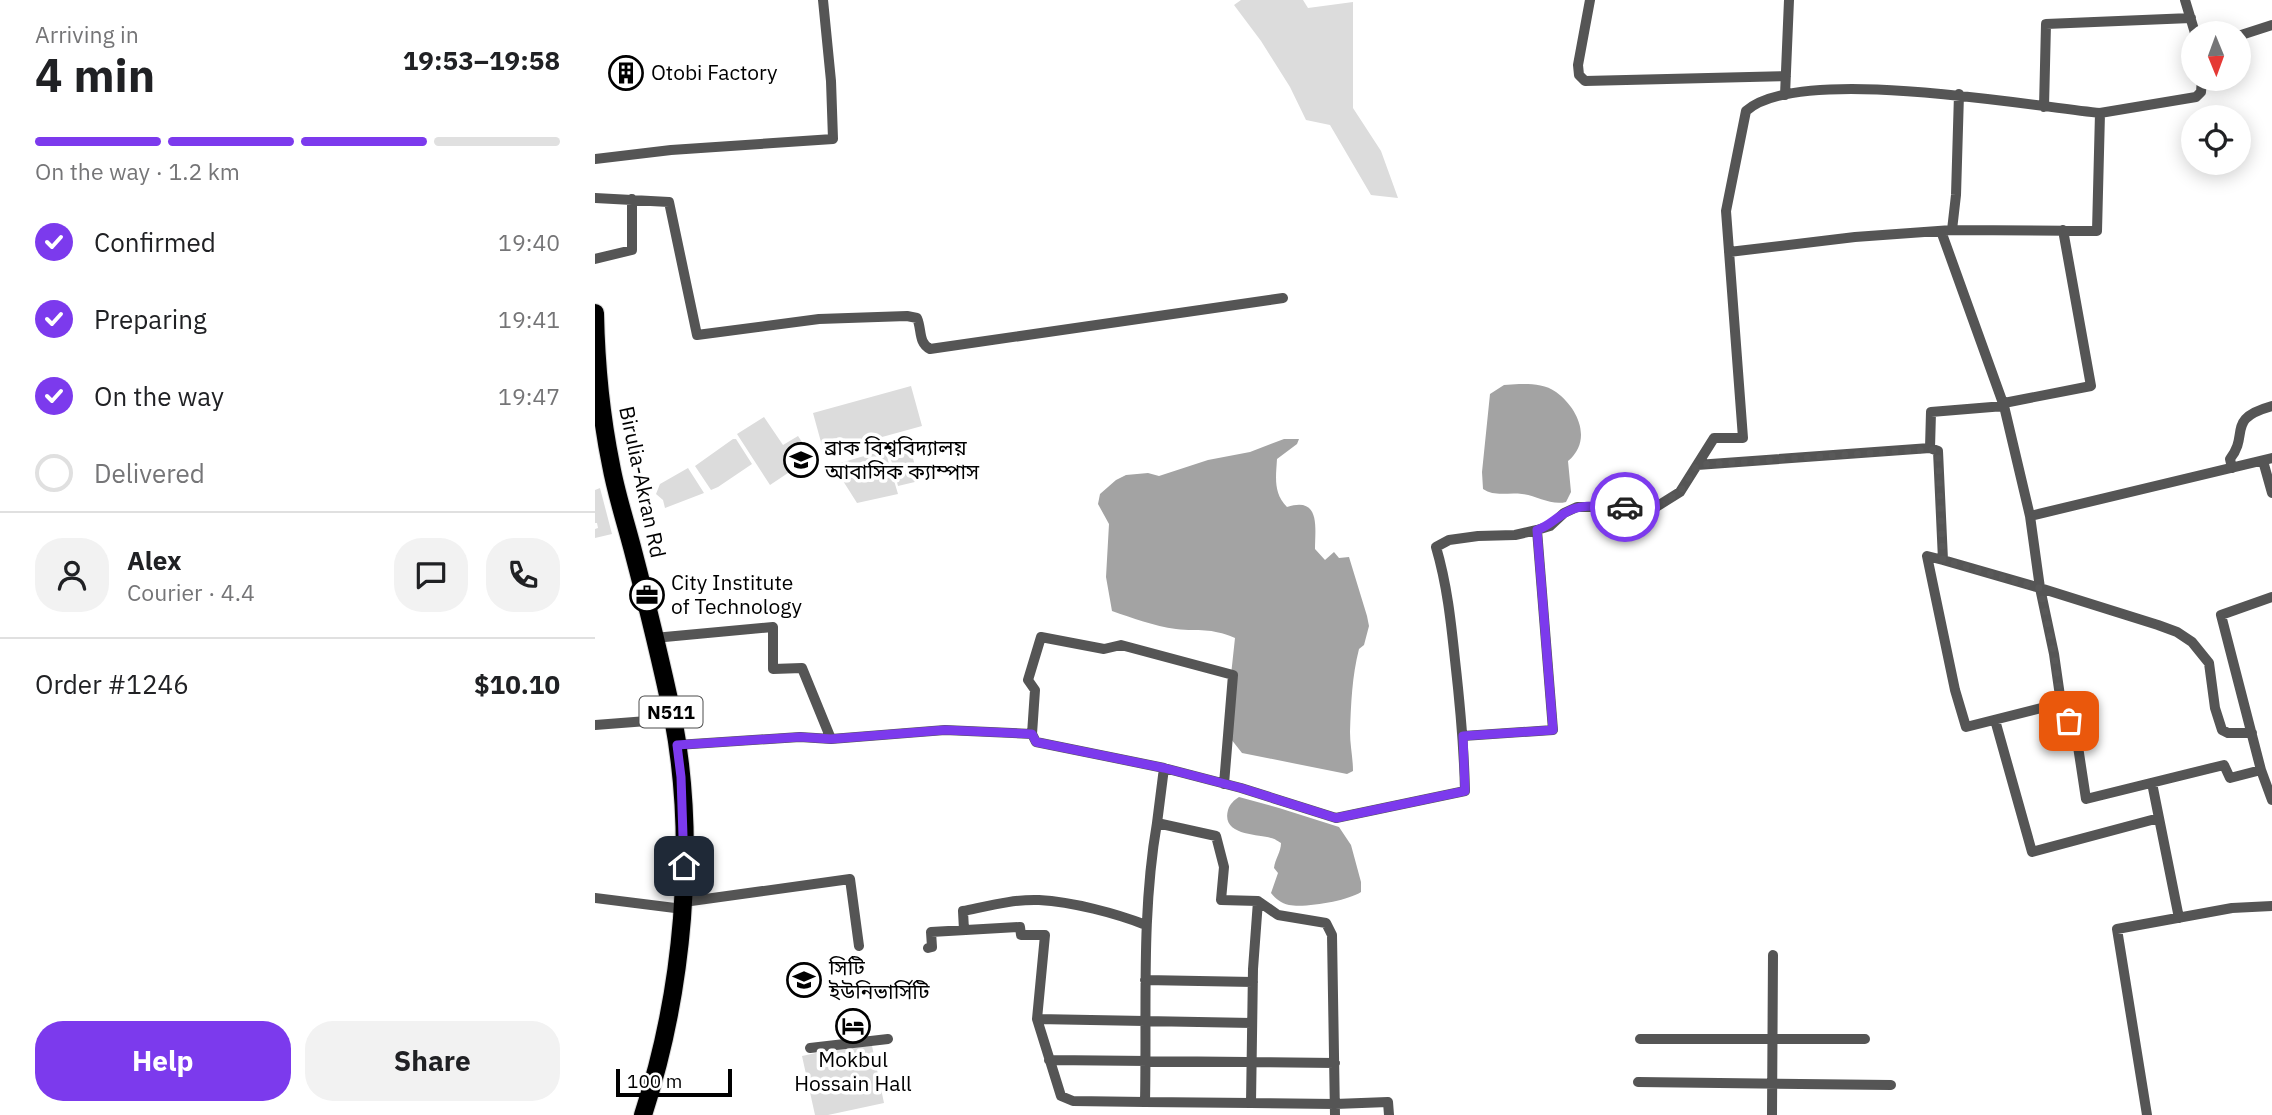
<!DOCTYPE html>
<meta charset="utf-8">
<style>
body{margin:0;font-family:"IBM Plex Sans","Noto Sans Bengali",sans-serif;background:#f2f2f2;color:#202124;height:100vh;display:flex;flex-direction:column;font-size:26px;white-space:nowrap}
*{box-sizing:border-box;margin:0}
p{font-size:23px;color:#757577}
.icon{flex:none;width:38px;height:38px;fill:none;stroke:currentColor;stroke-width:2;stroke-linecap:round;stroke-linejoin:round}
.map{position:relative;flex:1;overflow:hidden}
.panel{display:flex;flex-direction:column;background:#fff;width:595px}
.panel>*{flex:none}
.needle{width:46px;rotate:179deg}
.tools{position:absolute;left:1586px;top:21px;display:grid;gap:14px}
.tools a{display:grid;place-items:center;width:70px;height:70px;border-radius:50%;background:#fff;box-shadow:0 4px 18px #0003;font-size:35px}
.scale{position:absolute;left:21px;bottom:18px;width:116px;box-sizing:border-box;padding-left:7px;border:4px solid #000;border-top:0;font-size:19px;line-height:24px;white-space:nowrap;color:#000;-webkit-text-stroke:5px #fff;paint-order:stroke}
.pin{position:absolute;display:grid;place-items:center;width:60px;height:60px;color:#fff;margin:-30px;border-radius:14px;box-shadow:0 4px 10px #0006}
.courier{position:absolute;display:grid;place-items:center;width:70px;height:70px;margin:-35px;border:5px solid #7c3aed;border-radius:50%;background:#fff;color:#222;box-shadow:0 2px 9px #0007}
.overview em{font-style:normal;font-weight:800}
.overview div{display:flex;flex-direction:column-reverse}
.overview{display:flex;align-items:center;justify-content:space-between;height:119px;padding:0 35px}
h1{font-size:46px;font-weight:800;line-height:52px}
.bar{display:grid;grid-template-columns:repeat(4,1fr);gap:10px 7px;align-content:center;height:84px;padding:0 35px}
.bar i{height:9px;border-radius:5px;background:#e0e0e0}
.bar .current{background:#7c3aed}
.bar p{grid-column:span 4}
.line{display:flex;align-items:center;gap:18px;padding:0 35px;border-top:2px solid #e0e0e0}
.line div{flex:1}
.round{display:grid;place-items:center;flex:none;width:74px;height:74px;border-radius:28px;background:#f2f2f2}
ol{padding:0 35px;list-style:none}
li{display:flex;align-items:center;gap:21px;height:77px}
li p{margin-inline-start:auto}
li .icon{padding:7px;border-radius:50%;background:#7c3aed;color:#fff;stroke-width:4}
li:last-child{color:#757577}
li i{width:38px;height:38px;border:4px solid #e0e0e0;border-radius:50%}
.cta{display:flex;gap:14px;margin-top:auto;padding:14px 35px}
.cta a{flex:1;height:80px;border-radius:28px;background:#7c3aed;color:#fff;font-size:28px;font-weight:800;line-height:80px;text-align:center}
.cta a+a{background:#f2f2f2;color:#202124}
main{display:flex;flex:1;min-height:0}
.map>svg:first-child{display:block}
.green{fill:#dcdcdc}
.water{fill:#a3a3a3}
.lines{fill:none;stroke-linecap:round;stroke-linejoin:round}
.highway-casing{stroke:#dbdbdb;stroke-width:20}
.street{stroke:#555;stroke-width:10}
.highway{stroke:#000;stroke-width:18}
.done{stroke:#595959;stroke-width:7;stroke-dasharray:0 12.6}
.route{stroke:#7c3aed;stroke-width:9}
.labels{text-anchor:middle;stroke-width:7;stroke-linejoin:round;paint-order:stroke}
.shield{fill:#fff;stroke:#4c4c4c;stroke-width:2}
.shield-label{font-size:19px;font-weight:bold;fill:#000}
.poi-label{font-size:21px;fill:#000;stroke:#fff;text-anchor:start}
.street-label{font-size:21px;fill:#000;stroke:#fff}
</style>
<main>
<section class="panel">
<div class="overview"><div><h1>4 min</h1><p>Arriving in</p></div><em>19:53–19:58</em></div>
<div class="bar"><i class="current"></i><i class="current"></i><i class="current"></i><i></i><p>On the way · 1.2 km</p></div>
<ol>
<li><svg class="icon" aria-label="check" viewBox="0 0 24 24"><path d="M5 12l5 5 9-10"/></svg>Confirmed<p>19:40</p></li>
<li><svg class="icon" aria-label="check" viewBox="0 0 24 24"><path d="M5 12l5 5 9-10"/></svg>Preparing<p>19:41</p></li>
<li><svg class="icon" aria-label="check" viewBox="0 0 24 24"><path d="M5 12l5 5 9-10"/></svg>On the way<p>19:47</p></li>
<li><i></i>Delivered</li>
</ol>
<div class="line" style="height:126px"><a class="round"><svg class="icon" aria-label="person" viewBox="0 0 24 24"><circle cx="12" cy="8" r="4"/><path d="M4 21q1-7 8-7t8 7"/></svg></a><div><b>Alex</b><p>Courier · 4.4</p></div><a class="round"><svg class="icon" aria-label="chat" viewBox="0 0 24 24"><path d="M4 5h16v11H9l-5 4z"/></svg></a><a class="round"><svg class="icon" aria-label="phone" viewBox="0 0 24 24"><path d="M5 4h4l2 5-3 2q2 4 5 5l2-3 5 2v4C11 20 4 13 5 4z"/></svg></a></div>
<div class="line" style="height:91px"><div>Order #1246</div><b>$10.10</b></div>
<div class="cta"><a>Help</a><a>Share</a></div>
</section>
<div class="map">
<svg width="1677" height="1115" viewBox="0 0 1677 1115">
<rect width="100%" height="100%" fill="#fff"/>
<!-- green -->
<path class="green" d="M 646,0 L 708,0 L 713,8 L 758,2 L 758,108 L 786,151 L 803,198 L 776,195 L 735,125 L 711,120 L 695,87 L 666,41 L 639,5 Z
M 316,386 L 327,426 L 229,453 L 218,413 Z
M 169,417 L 188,445 L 203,436 L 217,457 L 175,485 L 142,434 Z
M 138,439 L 141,439 L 157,464 L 123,487 L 116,490 L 100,466 Z
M 315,447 L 324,481 L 303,486 L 294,452 Z
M 290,450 L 303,494 L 262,503 L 238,465 Z
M 93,468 L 109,493 L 70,508 L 68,500 L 61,494 L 65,484 Z
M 5,488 L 17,534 L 0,538 L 0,529 L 3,528 L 2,523 L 0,523 L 0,490 Z
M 276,1041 L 289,1103 L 233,1115 L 220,1115 L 207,1056 Z"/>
<!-- water -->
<path class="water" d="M 924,384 C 936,384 950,384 961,392 C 983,408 998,440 973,461 L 976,492 L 971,502 C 956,506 941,495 927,494 C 913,492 900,497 888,489 L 887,472 L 895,394 L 909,385 Z
M 689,439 L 704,439 L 702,444 L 682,459 C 681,477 678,493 692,507 C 726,496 720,528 720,549 L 730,560 L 739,552 L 744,558 L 754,557 L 772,616 L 774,626 L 769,645 L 764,649 C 757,676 756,704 755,732 C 755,745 758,758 758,771 L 752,774 L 647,753 L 636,739 L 636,675 L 640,638 C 614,627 606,632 581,629 C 559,626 537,618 517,611 L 511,577 L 514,524 L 503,504 L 505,494 L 521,480 L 531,475 L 553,473 L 564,476 L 613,460 L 655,452 Z
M 644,797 L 684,808 L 744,827 L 756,845 L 766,882 L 766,892 C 752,901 711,908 694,905 C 686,903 681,899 676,893 L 683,873 L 679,868 C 680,859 686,852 686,843 C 684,842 679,838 676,838 C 663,834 626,836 633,810 C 635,804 639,800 644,797 Z"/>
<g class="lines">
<!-- highway casing -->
<g class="highway-casing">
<path id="highway" d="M 0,313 C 1,364 6,416 16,465 C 21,493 30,520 37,547 C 52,604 66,661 78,718 C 102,845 88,993 48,1115"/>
</g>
<!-- street -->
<path class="street" d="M 995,0 L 983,65 L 984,75 L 990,81 L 1191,76
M 1590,0 L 1600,33
M 1643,36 L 1677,25
M 1190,95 L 1194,0
M 1449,107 L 1451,24 L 1596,18
M 1505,113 L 1601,97 L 1606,92 L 1607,79
M 0,159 L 76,150 L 238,139 L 236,81 L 228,0
M 0,198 L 74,202 L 102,335 L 224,319 L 312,316 L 322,318 C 327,329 323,343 335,349 L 688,298
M 1346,231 L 1409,406
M 1134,252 L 1260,237 L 1357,230
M 0,259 L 37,250 L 37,199
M 1409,403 L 1496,386 L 1468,230
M 1335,448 L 1336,412 L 1409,406 L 1435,516 L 1445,588 L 1563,625 L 1582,632 L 1597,642 L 1614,663 L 1620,708 L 1627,730 L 1633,733 L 1657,733
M 1668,461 L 1677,493
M 1102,465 L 1335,448 L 1343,451 L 1348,560 L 1445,588 L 1459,654 L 1466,703 L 1482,740 L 1491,799 L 1629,765 L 1635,778 L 1666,770 L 1677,800
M 1637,468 L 1635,459 C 1655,434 1630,419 1677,406
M 1435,516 L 1677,458
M 1348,560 L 1332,556 L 1360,690 L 1371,727 L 1466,703
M 59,638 L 178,627 L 178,669 L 207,668 L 236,739
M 1400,720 L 1437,852 L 1564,818 L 1557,783
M 0,725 L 78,719
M 437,734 L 440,690 L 433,680 L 446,637 L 509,649 L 526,645 L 638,675 L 629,784
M 868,736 L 958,730 L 942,530
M 82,745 L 205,737 L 236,739 L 350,730 L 437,734 L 441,742 L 569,768 L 646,788 L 741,818 L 870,791 C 869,747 865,704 860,660 C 856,622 852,584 841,547 L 854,540 L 883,536 L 920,535 L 942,530 L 955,526 L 969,513 L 982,507 L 1061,507 L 1085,492 L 1119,438 L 1148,438 L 1131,211 L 1151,111 C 1203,64 1433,106 1505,113 L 1502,231 L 1357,230 L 1361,195 L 1364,94
M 1666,770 L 1626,615 L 1677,597
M 1564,818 L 1584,918
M 562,823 C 546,915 552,1009 550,1102 L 656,1103 L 658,969 L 663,901 L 626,900 L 629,867 L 621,836 L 562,823 L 569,768
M 0,898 L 88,909
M 663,901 L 683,915 L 731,923 L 737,935 L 740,1115
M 89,902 L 255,879 L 264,946
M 369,930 L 368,911 C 393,906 419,899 444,900 C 478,902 520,913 551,925
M 333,948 L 337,947 L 336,932 L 425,927 L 426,935 L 450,935 L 442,1019 L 466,1096 L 478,1101 L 550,1102
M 550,980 L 658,982
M 442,1019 L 657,1023
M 1045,1039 L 1270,1039
M 215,1048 L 293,1039
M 454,1060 L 740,1063
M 1043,1082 L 1296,1085
M 656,1103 L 740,1104 L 793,1102 L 794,1115
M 1177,1115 L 1178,955
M 1552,1115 L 1522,929 L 1637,908 L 1677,906"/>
<!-- highway -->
<use href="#highway" class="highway"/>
</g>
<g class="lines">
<!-- done -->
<path class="done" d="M 1030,507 L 1061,507 L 1085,492 L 1102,465 L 1335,449 L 1343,451 L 1348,560 L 1445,588 L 1459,654 L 1466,703 L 1474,721"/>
<!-- route -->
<path class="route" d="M 89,866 L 86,777 L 82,745 L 205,737 L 236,739 L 350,730 L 437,734 L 441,742 L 569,768 L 646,788 L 741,818 L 870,791 L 868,736 L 958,730 L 942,530 C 954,526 959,519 970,513 C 986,502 1012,507 1030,507"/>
</g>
<!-- icons -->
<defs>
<g id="building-ring" transform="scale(1.75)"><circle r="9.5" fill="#fff" stroke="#000" stroke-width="1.5"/><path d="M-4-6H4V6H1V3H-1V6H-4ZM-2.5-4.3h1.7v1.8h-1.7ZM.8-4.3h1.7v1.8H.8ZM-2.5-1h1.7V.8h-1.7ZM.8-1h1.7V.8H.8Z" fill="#000"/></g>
<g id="university-ring" transform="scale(1.75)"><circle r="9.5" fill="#fff" stroke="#000" stroke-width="1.5"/><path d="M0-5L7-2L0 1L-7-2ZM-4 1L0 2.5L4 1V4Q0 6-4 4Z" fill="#000"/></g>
<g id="office-ring" transform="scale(1.75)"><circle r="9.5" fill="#fff" stroke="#000" stroke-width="1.5"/><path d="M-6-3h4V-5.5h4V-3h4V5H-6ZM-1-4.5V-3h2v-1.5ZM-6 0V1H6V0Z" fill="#000"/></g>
<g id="hotel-ring" transform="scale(1.75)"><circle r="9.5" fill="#fff" stroke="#000" stroke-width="1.5"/><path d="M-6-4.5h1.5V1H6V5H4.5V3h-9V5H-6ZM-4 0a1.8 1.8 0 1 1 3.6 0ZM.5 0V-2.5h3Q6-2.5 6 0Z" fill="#000"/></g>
</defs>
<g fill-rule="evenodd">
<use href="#building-ring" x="31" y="73"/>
<use href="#university-ring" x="206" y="460"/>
<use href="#office-ring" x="52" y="595"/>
<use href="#university-ring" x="209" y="980"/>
<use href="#hotel-ring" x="258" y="1026"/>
</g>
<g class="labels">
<!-- shield labels -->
<rect class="shield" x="44.5" y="696.5" width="63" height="31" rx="5"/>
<g class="shield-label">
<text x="76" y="719">N511</text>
</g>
<!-- poi labels -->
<g class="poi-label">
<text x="56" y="80">Otobi Factory</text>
<text x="230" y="455">ব্রাক বিশ্ববিদ্যালয়<tspan x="230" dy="24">আবাসিক ক্যাম্পাস</tspan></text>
<text x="76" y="590">City Institute<tspan x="76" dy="24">of Technology</tspan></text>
<text x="234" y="975">সিটি<tspan x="234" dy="24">ইউনিভার্সিটি</tspan></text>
<text x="258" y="1067" text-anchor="middle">Mokbul<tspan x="258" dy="24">Hossain Hall</tspan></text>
</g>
<!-- street labels -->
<g class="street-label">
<text transform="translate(47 482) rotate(78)" y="7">Birulia-Akran Rd</text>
</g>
</g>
</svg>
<div class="tools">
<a><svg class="needle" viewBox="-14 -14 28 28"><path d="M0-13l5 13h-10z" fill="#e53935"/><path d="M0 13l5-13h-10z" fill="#757577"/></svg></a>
<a><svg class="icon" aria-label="locate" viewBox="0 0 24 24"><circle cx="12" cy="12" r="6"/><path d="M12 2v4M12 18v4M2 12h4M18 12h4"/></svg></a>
</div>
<div class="scale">100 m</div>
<div class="pin" style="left:1474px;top:721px;background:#ea580c"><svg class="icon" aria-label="bag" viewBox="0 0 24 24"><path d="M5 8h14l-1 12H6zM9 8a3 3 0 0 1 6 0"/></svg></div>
<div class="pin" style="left:89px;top:866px;background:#1f2937"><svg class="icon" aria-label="home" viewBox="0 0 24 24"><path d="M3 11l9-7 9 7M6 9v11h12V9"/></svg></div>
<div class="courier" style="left:1030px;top:507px"><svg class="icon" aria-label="car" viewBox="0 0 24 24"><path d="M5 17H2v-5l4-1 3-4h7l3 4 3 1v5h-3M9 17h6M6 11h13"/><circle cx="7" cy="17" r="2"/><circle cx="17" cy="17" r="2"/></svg></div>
</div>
</main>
